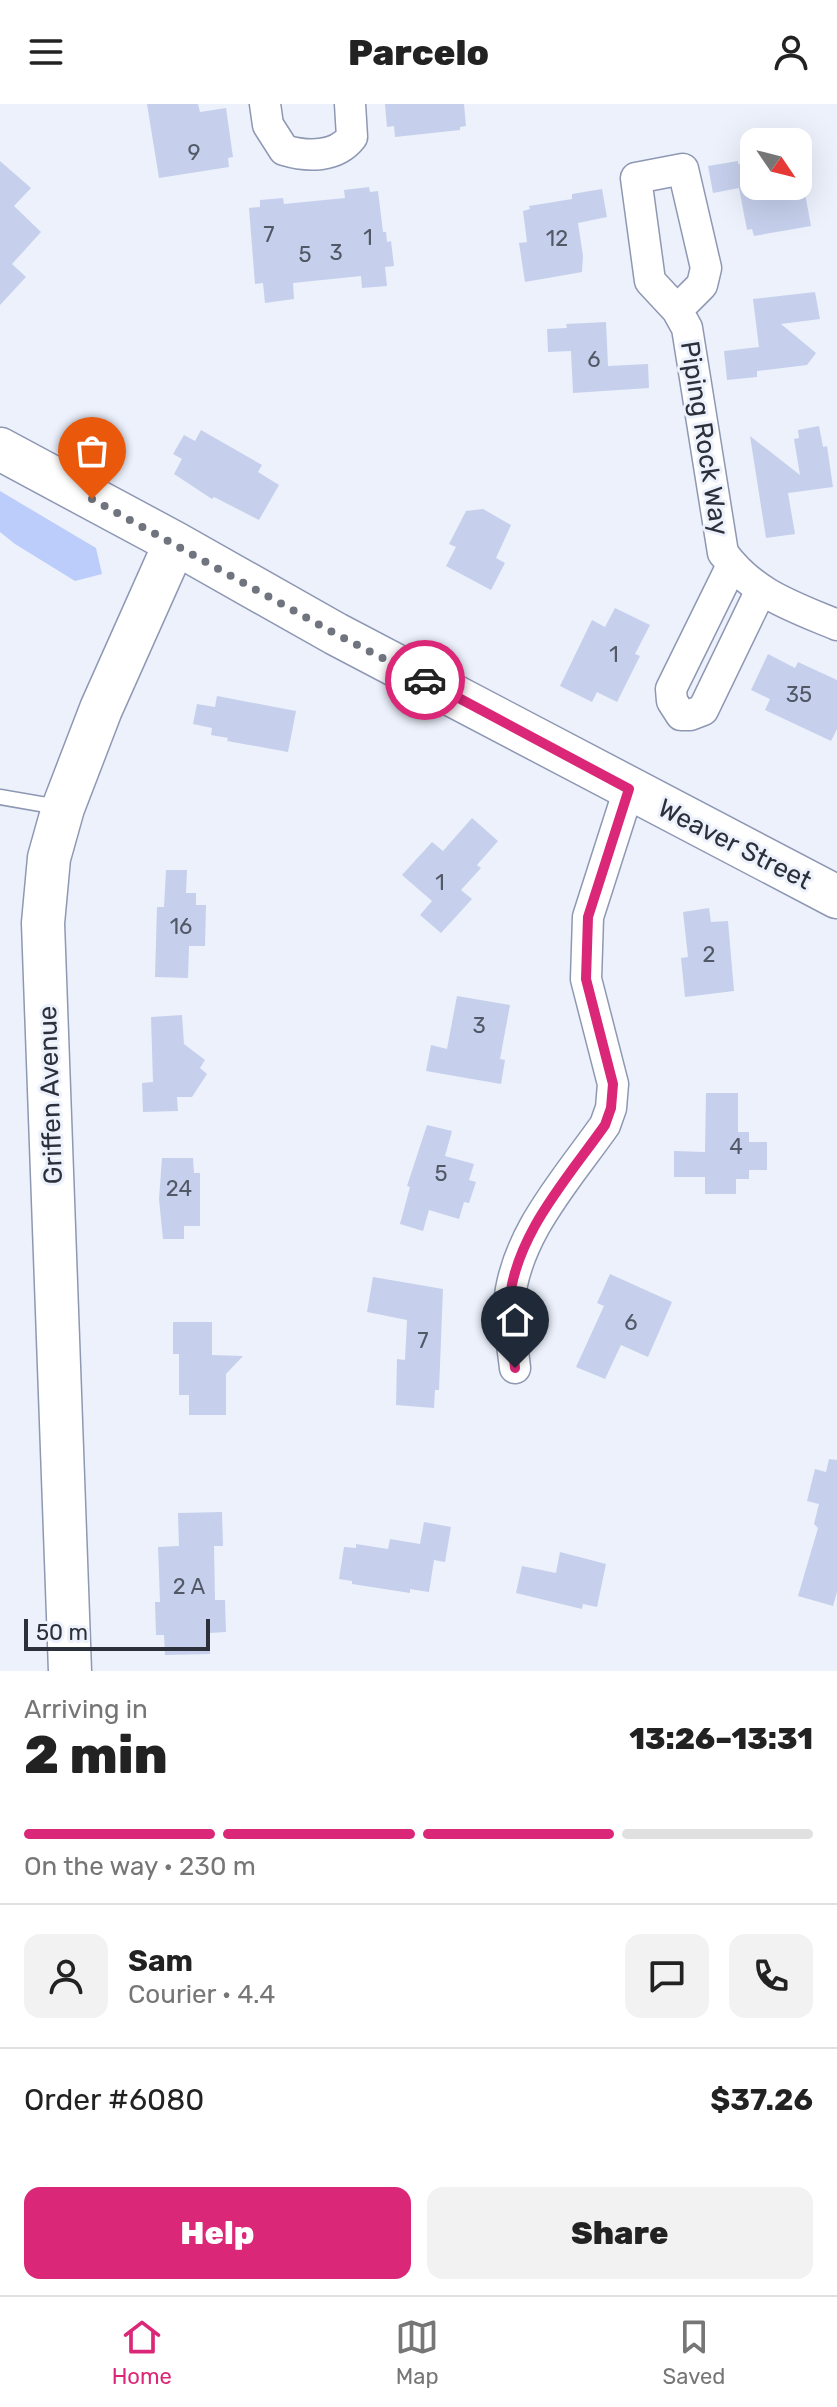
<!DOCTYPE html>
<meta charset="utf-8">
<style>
body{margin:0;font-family:Rubik,sans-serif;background:#f2f2f2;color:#222;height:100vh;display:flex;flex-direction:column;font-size:30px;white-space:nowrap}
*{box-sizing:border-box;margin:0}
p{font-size:26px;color:#767676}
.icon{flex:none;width:44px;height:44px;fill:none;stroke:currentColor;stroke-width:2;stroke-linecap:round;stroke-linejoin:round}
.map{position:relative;height:1567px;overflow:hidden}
.sheet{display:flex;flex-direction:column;background:#fff;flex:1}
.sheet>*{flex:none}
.needle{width:52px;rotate:125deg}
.buttons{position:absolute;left:740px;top:24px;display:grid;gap:16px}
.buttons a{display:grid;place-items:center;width:72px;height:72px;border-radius:16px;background:#fff;box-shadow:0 8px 32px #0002;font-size:40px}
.scale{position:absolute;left:24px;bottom:20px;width:186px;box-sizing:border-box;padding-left:8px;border:4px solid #2b303a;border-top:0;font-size:22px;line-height:28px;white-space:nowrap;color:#2b303a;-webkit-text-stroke:6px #ecf1fc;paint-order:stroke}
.pin{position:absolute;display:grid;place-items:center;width:68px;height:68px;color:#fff;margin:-82px -34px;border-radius:50% 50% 50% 0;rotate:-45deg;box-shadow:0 0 8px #0007}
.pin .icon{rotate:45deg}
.courier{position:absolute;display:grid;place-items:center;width:80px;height:80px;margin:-40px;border:6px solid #db2777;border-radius:50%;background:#fff;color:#222;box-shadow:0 2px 10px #0007}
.headline em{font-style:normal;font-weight:800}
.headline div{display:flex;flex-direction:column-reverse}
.headline{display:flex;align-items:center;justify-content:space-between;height:136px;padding:0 24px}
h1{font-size:52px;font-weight:800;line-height:60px}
.bar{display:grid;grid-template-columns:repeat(4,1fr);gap:12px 8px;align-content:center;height:96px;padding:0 24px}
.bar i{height:10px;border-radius:6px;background:#e0e0e0}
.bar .active{background:#db2777}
.bar p{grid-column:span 4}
.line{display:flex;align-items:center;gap:20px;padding:0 24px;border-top:2px solid #e0e0e0}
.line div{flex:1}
.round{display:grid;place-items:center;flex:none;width:84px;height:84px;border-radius:16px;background:#f2f2f2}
.action{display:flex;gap:16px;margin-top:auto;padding:16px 24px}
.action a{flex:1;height:92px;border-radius:16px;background:#db2777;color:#fff;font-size:32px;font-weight:800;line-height:92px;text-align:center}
.action a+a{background:#f2f2f2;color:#222}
header{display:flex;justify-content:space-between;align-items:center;height:104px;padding:0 24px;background:#fff;font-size:36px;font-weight:800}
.tabs{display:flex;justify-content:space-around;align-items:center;height:112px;border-top:2px solid #e0e0e0;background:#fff;font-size:22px;color:#767676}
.tabs a{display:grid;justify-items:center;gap:4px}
.tabs .active{color:#db2777}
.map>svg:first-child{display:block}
.green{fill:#bccdfc}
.building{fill:#c6d0ec}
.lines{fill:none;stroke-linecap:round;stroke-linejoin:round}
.lane-casing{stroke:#8e98b3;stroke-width:17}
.street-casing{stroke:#8e98b3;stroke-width:33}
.secondary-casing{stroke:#8e98b3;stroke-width:45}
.lane{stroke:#fff;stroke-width:14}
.street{stroke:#fff;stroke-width:30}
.secondary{stroke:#fff;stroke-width:42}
.done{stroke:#6f747e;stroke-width:8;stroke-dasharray:0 14.4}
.route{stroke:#db2777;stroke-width:10}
.labels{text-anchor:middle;stroke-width:6;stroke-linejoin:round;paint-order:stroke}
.number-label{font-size:22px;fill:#525866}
.street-label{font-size:26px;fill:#2b303a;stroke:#ecf1fc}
</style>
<header><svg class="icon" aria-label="menu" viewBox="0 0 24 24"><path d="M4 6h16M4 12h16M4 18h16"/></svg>Parcelo<svg class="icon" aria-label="person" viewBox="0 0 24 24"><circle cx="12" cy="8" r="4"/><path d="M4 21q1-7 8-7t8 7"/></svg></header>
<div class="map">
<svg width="837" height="1567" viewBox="0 0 837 1567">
<rect width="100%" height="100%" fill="#ecf1fc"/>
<!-- green -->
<path class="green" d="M 0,387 L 96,444 L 102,470 L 75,477 L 15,440 L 0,428 Z"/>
<!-- building -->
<path class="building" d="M 147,0 L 198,0 L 200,8 L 226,4 L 233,53 L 228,54 L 229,63 L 159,74 Z
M 385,0 L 464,0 L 466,22 L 460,23 L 460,26 L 395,33 L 394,22 L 387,23 Z
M 0,57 L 31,84 L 14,102 L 41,128 L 12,160 L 26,173 L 0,201 Z
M 738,57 L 738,60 L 754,58 L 754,82 L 752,82 L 786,82 L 787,87 L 804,84 L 811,122 L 754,132 L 752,125 L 747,126 L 739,84 L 713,89 L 708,62 Z
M 369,83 L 370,88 L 378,87 L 383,128 L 386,128 L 387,138 L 391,137 L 394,162 L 385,163 L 387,182 L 362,184 L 361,172 L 293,179 L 294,195 L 265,199 L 263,179 L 255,180 L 249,104 L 260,103 L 260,96 L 283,94 L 284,100 L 345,94 L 344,86 Z
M 602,85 L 607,113 L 578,119 L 583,152 L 582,168 L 525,178 L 519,139 L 527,138 L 523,107 L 530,105 L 529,102 L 572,95 L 572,90 Z
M 815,188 L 820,215 L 781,220 L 816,249 L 807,261 L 757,267 L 757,273 L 727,276 L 724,247 L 759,243 L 753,195 Z
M 606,218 L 608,262 L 648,260 L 649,284 L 573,289 L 571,247 L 548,248 L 547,225 L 567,224 L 566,220 Z
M 819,322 L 823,343 L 827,342 L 833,383 L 788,389 L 795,430 L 766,434 L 750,332 L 800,371 L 794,335 L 799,334 L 798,326 Z
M 201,326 L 262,361 L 258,368 L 279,381 L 259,416 L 214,393 L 212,395 L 174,370 L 182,355 L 173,350 L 184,331 L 195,337 Z
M 483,405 L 511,421 L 496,454 L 505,459 L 491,486 L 446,462 L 456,443 L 449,440 L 466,407 Z
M 615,504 L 650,521 L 635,550 L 640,552 L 617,598 L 597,588 L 592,598 L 560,582 L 592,516 L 605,523 Z
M 768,550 L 795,564 L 798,558 L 837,576 L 837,625 L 831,637 L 765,606 L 770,595 L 751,586 Z
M 217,592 L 296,607 L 288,648 L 227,637 L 228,634 L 211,631 L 212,624 L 193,620 L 197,600 L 215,603 Z
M 472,714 L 498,737 L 477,761 L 481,764 L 461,786 L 472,795 L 441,829 L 420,811 L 432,797 L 402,771 L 432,738 L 443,747 Z
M 166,766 L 187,766 L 186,789 L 196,789 L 196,801 L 206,801 L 205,842 L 189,842 L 188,874 L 155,873 L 157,803 L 164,803 Z
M 709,804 L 711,818 L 728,817 L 734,887 L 685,893 L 681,854 L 688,853 L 683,808 Z
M 457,892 L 510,901 L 500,955 L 505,956 L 501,980 L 426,967 L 431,941 L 447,945 Z
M 182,911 L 184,940 L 205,956 L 200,964 L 207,970 L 192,993 L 177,993 L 178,1007 L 143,1008 L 142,979 L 153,978 L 151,913 Z
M 706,989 L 738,989 L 738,1028 L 749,1028 L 749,1038 L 767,1038 L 767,1066 L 749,1066 L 749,1075 L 736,1075 L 736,1090 L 705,1090 L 705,1073 L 674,1073 L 674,1047 L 705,1048 Z
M 427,1021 L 452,1027 L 445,1052 L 474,1060 L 469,1076 L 476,1078 L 469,1099 L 464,1098 L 459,1115 L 429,1106 L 423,1127 L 400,1120 L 410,1083 L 407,1082 Z
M 162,1054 L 193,1054 L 194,1069 L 200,1069 L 200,1122 L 184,1122 L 184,1135 L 163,1135 L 159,1095 Z
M 610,1170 L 672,1198 L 648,1253 L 621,1241 L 605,1275 L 576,1263 L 604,1202 L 597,1199 Z
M 373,1173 L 443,1185 L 439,1286 L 435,1286 L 434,1304 L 396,1301 L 397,1255 L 405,1256 L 407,1216 L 367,1208 Z
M 173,1218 L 212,1218 L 212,1251 L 243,1252 L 226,1270 L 226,1311 L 189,1311 L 189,1291 L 179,1291 L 179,1250 L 173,1250 Z
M 829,1355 L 837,1356 L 837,1488 L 833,1502 L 798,1492 L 818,1424 L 814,1420 L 819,1400 L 807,1397 L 815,1365 L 826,1368 Z
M 222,1408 L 223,1442 L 214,1442 L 215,1496 L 225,1496 L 226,1528 L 210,1529 L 210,1550 L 165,1551 L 164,1531 L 156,1531 L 155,1498 L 160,1498 L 158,1443 L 179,1442 L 178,1409 Z
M 424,1418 L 451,1423 L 445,1458 L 434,1456 L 429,1488 L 410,1485 L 410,1489 L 352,1480 L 352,1477 L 339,1475 L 344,1443 L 356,1444 L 356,1440 L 388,1445 L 390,1435 L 420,1440 Z
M 560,1448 L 606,1460 L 597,1503 L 583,1500 L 582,1505 L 516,1489 L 522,1462 L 556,1469 Z"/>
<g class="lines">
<!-- lane casing -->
<g class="lane-casing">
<path id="lane" d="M 0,693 L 58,703"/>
</g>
<!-- street casing -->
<g class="street-casing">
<path id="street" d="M 265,0 L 268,21 L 284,46 C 307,53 336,54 352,33 L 350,0
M 677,206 L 702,181 L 706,164 L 683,65 L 636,74 L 650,177 L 677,206 L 687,224 L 723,449 C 753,490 792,502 837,521
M 732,461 L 671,585 L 672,597 L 681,611 L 690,611 L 703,606 L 761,486
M 515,1264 C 513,1244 508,1221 509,1201 C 514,1132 567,1075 605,1021 L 611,1004 L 613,980 L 586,875 L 588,813 L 629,685"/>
</g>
<!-- secondary casing -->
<g class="secondary-casing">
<path id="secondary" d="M 0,345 L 175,439 L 336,530 L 837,793
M 70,1567 L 43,819 L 49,754 L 63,704 L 101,605 L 175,439"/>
</g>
<!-- lane -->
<use href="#lane" class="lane"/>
<!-- street -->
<use href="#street" class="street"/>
<!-- secondary -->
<use href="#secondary" class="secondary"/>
</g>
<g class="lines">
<!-- done -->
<path class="done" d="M 92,395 L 336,530 L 425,576"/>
<!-- route -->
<path class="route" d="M 425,576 L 629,685 L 588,813 L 586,875 L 613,980 L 611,1004 L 605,1021 C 567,1075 514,1132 509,1201 C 508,1221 513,1244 515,1264"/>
</g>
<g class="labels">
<!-- number labels -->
<g class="number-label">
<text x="194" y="56">9</text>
<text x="269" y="138">7</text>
<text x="368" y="141">1</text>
<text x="557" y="142">12</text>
<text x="336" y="156">3</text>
<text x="305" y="158">5</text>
<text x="594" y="263">6</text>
<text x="614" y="558">1</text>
<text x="799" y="598">35</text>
<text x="440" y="786">1</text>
<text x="181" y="830">16</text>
<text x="709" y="858">2</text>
<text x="479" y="929">3</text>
<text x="736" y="1050">4</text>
<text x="441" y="1077">5</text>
<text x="179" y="1092">24</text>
<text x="631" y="1226">6</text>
<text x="423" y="1244">7</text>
<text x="189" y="1490">2 A</text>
</g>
<!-- street labels -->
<g class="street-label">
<text transform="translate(705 334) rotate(81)" y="9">Piping Rock Way</text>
<text transform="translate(735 740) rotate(27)" y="9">Weaver Street</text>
<text transform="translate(50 991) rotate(-92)" y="9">Griffen Avenue</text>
</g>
</g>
</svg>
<div class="buttons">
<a><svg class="needle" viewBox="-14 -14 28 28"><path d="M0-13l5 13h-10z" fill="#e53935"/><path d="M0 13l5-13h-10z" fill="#767676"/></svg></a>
</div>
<div class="scale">50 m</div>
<div class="pin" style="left:92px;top:395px;background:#ea580c"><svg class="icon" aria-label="bag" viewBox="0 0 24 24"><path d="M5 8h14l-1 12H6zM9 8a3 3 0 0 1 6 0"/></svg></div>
<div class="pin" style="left:515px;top:1264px;background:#1f2937"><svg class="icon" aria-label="home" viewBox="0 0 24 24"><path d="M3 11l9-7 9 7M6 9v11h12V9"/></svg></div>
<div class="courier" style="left:425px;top:576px"><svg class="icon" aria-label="car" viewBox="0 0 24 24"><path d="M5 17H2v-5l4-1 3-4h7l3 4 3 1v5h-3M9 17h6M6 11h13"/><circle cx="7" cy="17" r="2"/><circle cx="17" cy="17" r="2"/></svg></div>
</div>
<section class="sheet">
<div class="headline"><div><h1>2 min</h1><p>Arriving in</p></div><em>13:26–13:31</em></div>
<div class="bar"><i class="active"></i><i class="active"></i><i class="active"></i><i></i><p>On the way · 230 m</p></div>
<div class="line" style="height:144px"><a class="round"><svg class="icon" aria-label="person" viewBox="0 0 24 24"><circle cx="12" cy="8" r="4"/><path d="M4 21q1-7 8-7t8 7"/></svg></a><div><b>Sam</b><p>Courier · 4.4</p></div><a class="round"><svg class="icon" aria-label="chat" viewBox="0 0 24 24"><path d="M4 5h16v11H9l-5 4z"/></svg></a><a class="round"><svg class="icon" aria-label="phone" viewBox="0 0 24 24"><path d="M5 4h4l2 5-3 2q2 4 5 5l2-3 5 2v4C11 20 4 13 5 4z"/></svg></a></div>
<div class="line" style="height:104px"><div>Order #6080</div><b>$37.26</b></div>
<div class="action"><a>Help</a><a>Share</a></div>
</section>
<nav class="tabs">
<a class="active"><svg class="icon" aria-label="home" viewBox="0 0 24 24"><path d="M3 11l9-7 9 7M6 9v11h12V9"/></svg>Home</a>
<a><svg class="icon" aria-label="map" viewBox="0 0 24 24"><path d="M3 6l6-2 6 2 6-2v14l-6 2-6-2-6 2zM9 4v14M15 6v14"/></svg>Map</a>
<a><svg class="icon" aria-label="saved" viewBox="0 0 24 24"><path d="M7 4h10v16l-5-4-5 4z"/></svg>Saved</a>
</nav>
